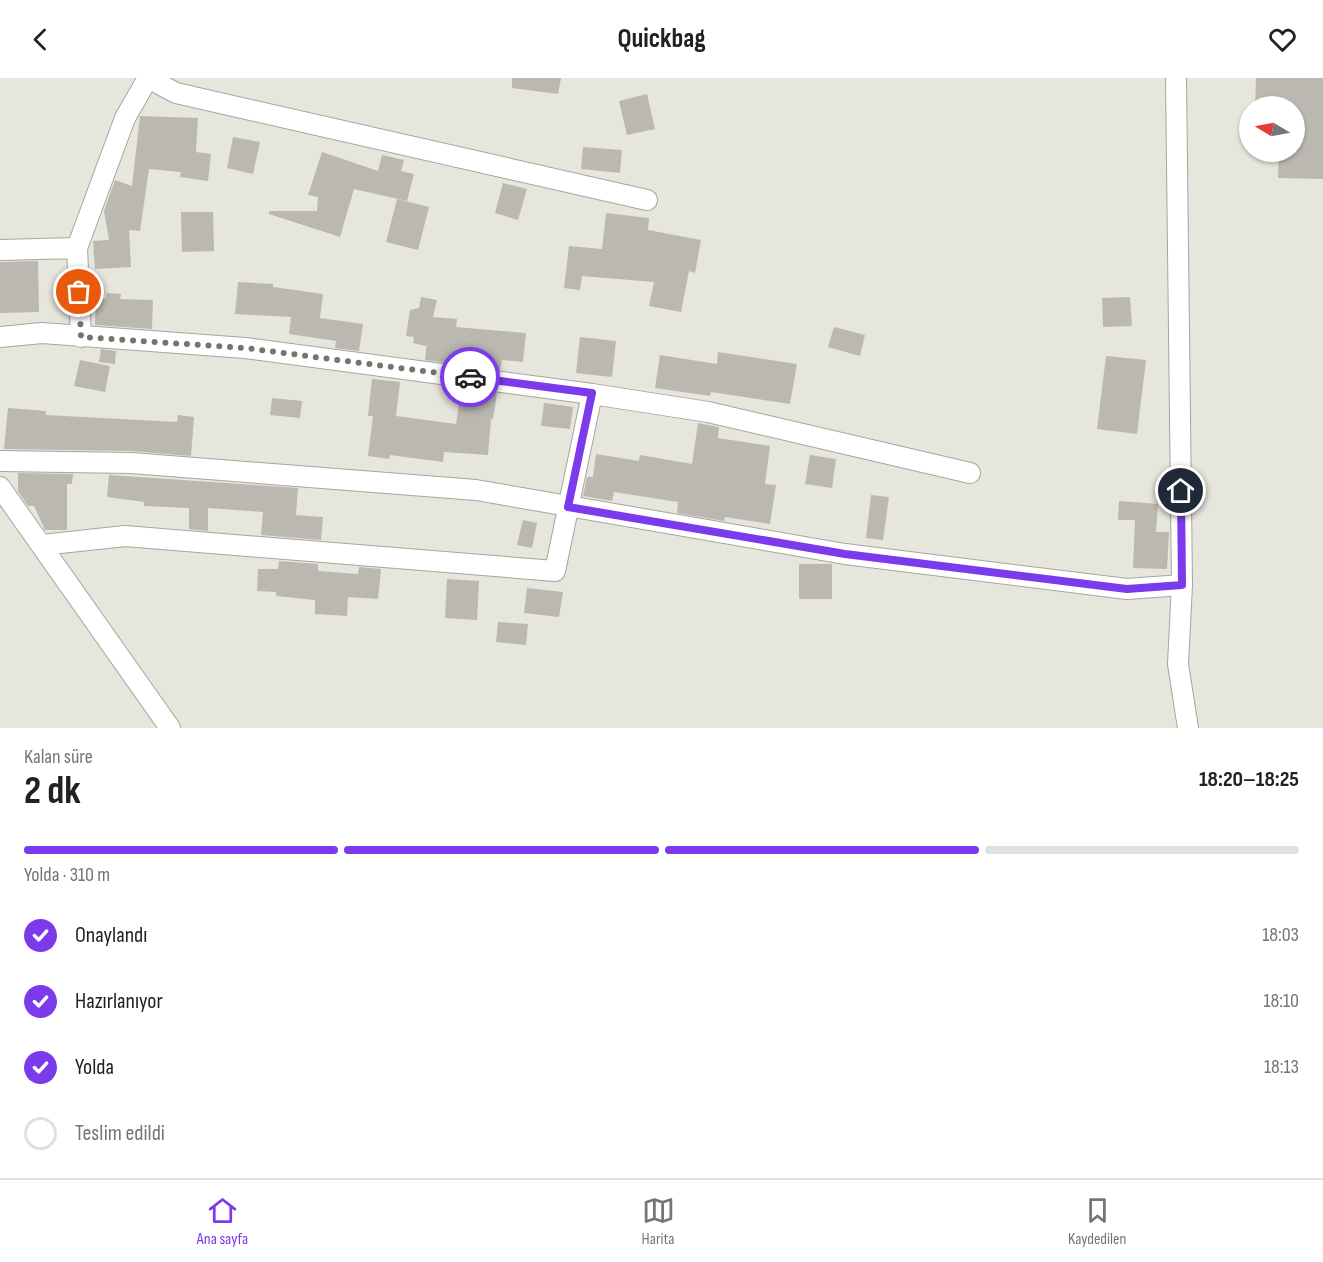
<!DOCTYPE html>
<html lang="tr">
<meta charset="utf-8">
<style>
body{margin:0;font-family:"Sofia Sans Condensed",sans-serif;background:#f2f2f2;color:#202124;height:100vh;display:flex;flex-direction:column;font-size:22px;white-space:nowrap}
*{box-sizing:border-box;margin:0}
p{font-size:20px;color:#757577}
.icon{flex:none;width:33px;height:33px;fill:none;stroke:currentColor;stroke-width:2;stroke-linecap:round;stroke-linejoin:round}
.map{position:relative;height:650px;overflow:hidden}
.details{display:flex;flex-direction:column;background:#fff;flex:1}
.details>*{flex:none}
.needle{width:39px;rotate:280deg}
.tools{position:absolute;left:1239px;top:18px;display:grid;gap:12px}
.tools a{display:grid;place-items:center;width:66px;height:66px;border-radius:50%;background:#fff;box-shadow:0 2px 4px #0004;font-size:30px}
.pin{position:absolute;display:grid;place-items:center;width:51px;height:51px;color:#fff;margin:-26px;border:3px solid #fff;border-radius:50%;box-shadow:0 2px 6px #0007}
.courier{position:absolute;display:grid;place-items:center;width:60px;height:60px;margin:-30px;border:4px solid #7c3aed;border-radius:50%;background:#fff;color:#222;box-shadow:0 2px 8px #0007}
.headline em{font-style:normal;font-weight:700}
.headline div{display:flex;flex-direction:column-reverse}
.headline{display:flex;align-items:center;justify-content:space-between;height:102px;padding:0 24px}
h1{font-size:39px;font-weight:700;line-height:45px}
.bar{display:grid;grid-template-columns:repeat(4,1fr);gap:9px 6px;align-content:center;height:72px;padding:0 24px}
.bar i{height:8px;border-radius:4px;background:#e0e0e0}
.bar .current{background:#7c3aed}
.bar p{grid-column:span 4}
ol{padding:0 24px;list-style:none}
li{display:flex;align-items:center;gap:18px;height:66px}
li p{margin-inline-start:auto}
li .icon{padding:6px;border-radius:50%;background:#7c3aed;color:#fff;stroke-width:4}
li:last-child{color:#757577}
li i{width:33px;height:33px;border:3px solid #e0e0e0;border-radius:50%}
header{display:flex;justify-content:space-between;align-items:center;height:78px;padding:0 24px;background:#fff;font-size:27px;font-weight:700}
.dock{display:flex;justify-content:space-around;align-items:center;height:84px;border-top:2px solid #e0e0e0;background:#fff;font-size:16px;color:#757577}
.dock a{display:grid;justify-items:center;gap:3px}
.dock .current{color:#7c3aed}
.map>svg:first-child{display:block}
.building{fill:#bab8b0}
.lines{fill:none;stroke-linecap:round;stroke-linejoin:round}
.street-casing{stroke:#a7a59d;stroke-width:22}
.street{stroke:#fff;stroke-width:20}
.done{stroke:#75746e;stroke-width:6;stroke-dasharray:0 10.8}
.route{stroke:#7c3aed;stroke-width:8}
</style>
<header><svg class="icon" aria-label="back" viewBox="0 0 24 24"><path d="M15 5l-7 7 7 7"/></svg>Quickbag<svg class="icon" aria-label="heart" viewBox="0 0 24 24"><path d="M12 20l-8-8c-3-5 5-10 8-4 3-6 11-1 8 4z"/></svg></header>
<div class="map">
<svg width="1323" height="650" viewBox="0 0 1323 650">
<rect width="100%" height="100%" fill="#e7e6dd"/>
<!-- building -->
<path class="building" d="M 512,0 L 561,0 L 558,16 L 512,10 Z
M 1256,0 L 1323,0 L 1323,101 L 1278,100 L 1279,74 L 1294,74 L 1294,28 L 1255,28 Z
M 647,16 L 655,51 L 627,57 L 619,23 Z
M 140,38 L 198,40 L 196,74 L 211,76 L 208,103 L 180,99 L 181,94 L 149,91 L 140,153 L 129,152 L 131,189 L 95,191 L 93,163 L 109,162 L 104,133 L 115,102 L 132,108 Z
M 233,59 L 260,64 L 253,96 L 227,90 Z
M 583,69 L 622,72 L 620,95 L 581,91 Z
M 322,74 L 378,93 L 382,77 L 404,82 L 401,93 L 414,96 L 407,123 L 354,111 L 340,159 L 269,136 L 269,133 L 317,133 L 318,119 L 308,117 Z
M 503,105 L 527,111 L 518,142 L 495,135 Z
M 397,121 L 429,129 L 418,172 L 386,164 Z
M 181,134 L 213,134 L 214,173 L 182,174 Z
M 606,135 L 649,140 L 648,152 L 701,162 L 695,195 L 689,193 L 681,234 L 649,228 L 654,204 L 582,198 L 580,212 L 564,210 L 569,168 L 602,171 Z
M 38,183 L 39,234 L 0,235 L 0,184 Z
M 238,204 L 273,206 L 273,209 L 323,216 L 320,240 L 363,246 L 359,273 L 335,270 L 336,263 L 289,256 L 291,239 L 235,236 Z
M 107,215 L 121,216 L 120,221 L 153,222 L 152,251 L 95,247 L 96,220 L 106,221 Z
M 421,219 L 437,222 L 433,239 L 457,241 L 456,249 L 526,255 L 523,284 L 502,282 L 500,292 L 425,282 L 427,263 L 426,268 L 413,265 L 414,259 L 406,258 L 410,232 L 419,230 Z
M 1130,219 L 1132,248 L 1103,249 L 1102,220 Z
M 834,249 L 865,257 L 860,278 L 828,269 Z
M 580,259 L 616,263 L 612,299 L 576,295 Z
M 101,271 L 116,273 L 115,286 L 99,284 Z
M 718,274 L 797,286 L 790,326 L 711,314 L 710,318 L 655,310 L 660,277 L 717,286 Z
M 1106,278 L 1146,282 L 1137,356 L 1097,351 Z
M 80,282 L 110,288 L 105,314 L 74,308 Z
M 372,301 L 400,304 L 396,338 L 456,346 L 461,311 L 497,315 L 493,341 L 491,341 L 488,377 L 444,374 L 443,384 L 390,377 L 389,381 L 368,378 L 373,338 L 368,338 Z
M 272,320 L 302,323 L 300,340 L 270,337 Z
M 544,325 L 573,329 L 570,351 L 541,348 Z
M 8,330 L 46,333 L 46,337 L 177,344 L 178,337 L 194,339 L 191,378 L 131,373 L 4,371 Z
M 698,345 L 719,349 L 718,360 L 770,368 L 765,406 L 776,407 L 770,446 L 725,439 L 724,443 L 677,435 L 678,424 L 614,414 L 612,423 L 583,418 L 587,399 L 593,399 L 596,376 L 639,383 L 640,377 L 692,386 Z
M 810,377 L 836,381 L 832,410 L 805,406 Z
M 18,395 L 73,396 L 72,406 L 67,406 L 67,452 L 45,452 L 34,428 L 28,428 L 18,413 Z
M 109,397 L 298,410 L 296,437 L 323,439 L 321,462 L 261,457 L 263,434 L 208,430 L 208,453 L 189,451 L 189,430 L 144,428 L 144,424 L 107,419 Z
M 871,417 L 889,419 L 883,462 L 866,460 Z
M 1119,423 L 1158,426 L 1156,454 L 1169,454 L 1167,491 L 1133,490 L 1135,442 L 1118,442 Z
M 523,442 L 537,445 L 532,470 L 517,467 Z
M 279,483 L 318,486 L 318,493 L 358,496 L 359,489 L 381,491 L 378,521 L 348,519 L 347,538 L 315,536 L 315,522 L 276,518 L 276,514 L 257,513 L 258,491 L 278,491 Z
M 799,486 L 832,486 L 832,521 L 799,521 Z
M 447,501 L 479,503 L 477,542 L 445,540 Z
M 527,510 L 563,514 L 559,539 L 524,535 Z
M 498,544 L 528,546 L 526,567 L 496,564 Z"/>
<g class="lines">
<!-- street casing -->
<g class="street-casing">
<path id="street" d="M 148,0 L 176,15 L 647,122
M 0,172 L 77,170
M 0,259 L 42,255 L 245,270 L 592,316 L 708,334 L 970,395
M 81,259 L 77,170 L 125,40 L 148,0
M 0,383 L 131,385 L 476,412 L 845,476 L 1127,511 L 1182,507 L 1176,0
M 0,409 L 170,650
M 42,467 L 125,458 L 555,493 L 592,316
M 1182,507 L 1178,586 L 1188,650"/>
</g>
<!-- street -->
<use href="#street" class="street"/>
</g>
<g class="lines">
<!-- done -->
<path class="done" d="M 79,214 L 81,259 L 245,270 L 470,299"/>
<!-- route -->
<path class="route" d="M 470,299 L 592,315 L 568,429 L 845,476 L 1127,511 L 1182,507 L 1181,413"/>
</g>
</svg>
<div class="tools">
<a><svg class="needle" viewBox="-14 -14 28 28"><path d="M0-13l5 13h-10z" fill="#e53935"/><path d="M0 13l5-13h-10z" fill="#757577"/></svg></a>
</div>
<div class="pin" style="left:79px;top:214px;background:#ea580c"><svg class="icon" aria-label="bag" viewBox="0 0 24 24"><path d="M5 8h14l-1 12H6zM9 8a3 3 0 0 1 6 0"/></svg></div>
<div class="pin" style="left:1181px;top:413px;background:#1f2937"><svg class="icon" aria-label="home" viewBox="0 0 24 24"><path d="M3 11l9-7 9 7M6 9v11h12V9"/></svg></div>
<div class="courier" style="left:470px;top:299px"><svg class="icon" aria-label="car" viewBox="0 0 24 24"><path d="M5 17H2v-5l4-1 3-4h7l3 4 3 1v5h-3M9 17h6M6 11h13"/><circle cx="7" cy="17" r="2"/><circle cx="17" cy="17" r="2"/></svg></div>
</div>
<section class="details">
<div class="headline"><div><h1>2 dk</h1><p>Kalan süre</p></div><em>18:20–18:25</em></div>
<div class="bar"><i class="current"></i><i class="current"></i><i class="current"></i><i></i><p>Yolda · 310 m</p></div>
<ol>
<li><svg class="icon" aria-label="check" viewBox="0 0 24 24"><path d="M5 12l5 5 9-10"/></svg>Onaylandı<p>18:03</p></li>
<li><svg class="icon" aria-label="check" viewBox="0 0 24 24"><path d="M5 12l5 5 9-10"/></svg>Hazırlanıyor<p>18:10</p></li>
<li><svg class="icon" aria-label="check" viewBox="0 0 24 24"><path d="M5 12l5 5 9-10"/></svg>Yolda<p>18:13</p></li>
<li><i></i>Teslim edildi</li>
</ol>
</section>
<nav class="dock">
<a class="current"><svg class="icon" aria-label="home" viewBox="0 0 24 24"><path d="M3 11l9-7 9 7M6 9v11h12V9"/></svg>Ana sayfa</a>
<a><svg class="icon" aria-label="map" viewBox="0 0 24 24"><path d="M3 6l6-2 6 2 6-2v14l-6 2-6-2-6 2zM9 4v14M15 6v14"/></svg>Harita</a>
<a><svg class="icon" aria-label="saved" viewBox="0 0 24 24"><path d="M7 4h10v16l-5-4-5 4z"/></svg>Kaydedilen</a>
</nav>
